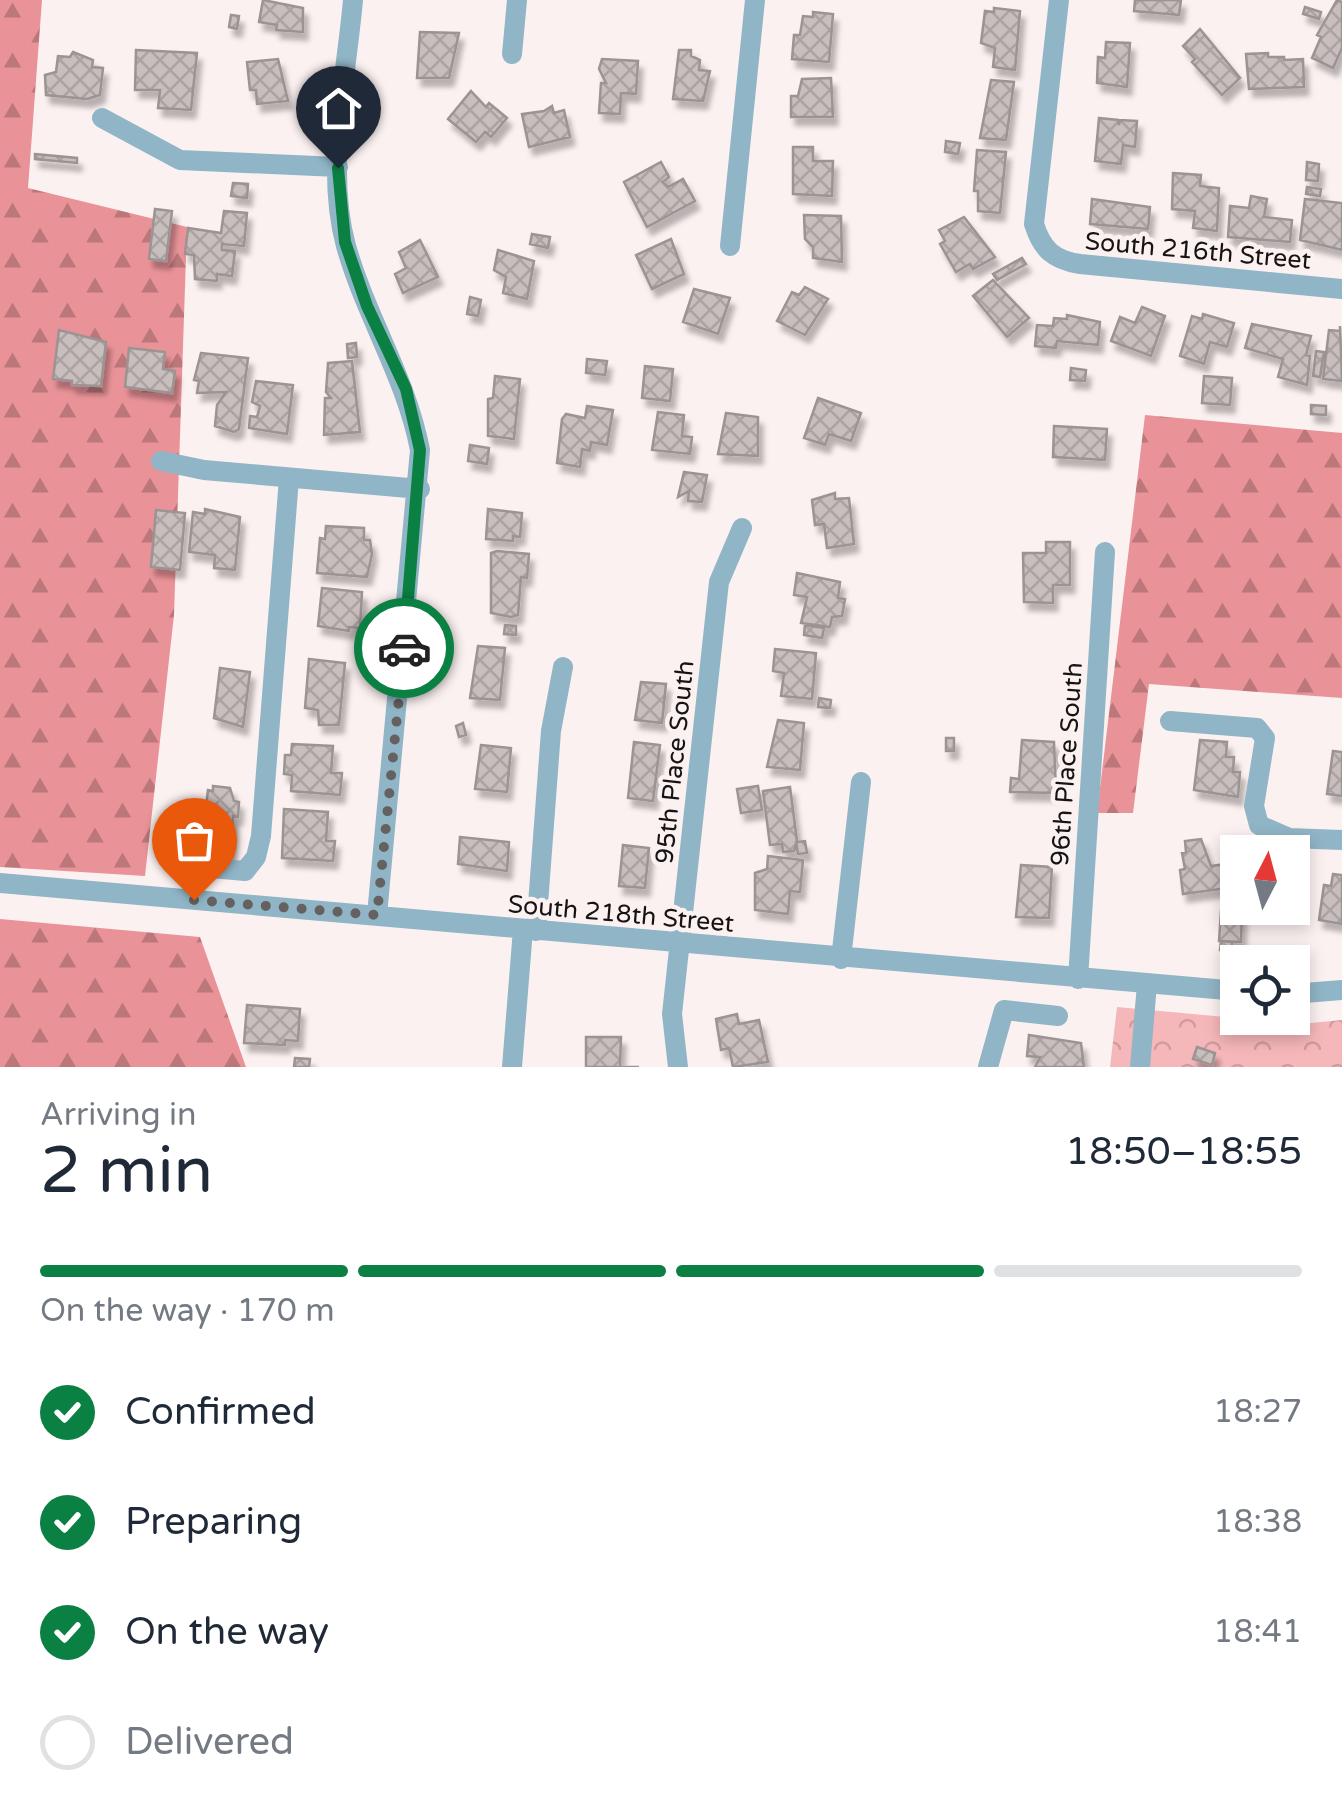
<!DOCTYPE html>
<meta charset="utf-8">
<style>
body{margin:0;font-family:"Varela Round",sans-serif;background:#f6f6f7;color:#1f2937;height:100vh;display:flex;flex-direction:column;font-size:38px;white-space:nowrap}
*{box-sizing:border-box;margin:0}
p{font-size:32px;color:#747a83}
.icon{flex:none;width:55px;height:55px;fill:none;stroke:currentColor;stroke-width:2;stroke-linecap:round;stroke-linejoin:round}
.map{position:relative;height:1067px;overflow:hidden}
.side{display:flex;flex-direction:column;background:#fff;flex:1}
.side>*{flex:none}
.needle{width:65px;rotate:6deg}
.tools{position:absolute;left:1220px;top:835px;display:grid;gap:20px}
.tools a{display:grid;place-items:center;width:90px;height:90px;border-radius:0px;background:#fff;box-shadow:0 5px 15px #0003;font-size:50px}
.pin{position:absolute;display:grid;place-items:center;width:85px;height:85px;color:#fff;margin:-102px -42px;border-radius:50% 50% 50% 0;rotate:-45deg;box-shadow:0 0 10px #0007}
.pin .icon{rotate:45deg}
.courier{position:absolute;display:grid;place-items:center;width:100px;height:100px;margin:-50px;border:8px solid #0b8043;border-radius:50%;background:#fff;color:#222;box-shadow:0 2px 12px #0007}
.headline em{font-style:normal;font-weight:600}
.headline div{display:flex;flex-direction:column-reverse}
.headline{display:flex;align-items:center;justify-content:space-between;height:170px;padding:0 40px}
h1{font-size:65px;font-weight:600;line-height:75px}
.bar{display:grid;grid-template-columns:repeat(4,1fr);gap:15px 10px;align-content:center;height:120px;padding:0 40px}
.bar i{height:12px;border-radius:8px;background:#e0e1e3}
.bar .selected{background:#0b8043}
.bar p{grid-column:span 4}
ol{padding:0 40px;list-style:none}
li{display:flex;align-items:center;gap:30px;height:110px}
li p{margin-inline-start:auto}
li .icon{padding:10px;border-radius:50%;background:#0b8043;color:#fff;stroke-width:4}
li:last-child{color:#747a83}
li i{width:55px;height:55px;border:5px solid #e0e1e3;border-radius:50%}
.map>svg:first-child{display:block}
.forest{fill:url(#forest-firs)}
.park{fill:url(#park-crowns)}
.building{fill:url(#building-cross-hatch);stroke:#9c9393;stroke-width:2.5;filter:url(#shadow)}
.lines{fill:none;stroke-linecap:round;stroke-linejoin:round}
.minor{stroke:#90b5c6;stroke-width:20}
.done{stroke:#666161;stroke-width:10;stroke-dasharray:0 18}
.route{stroke:#0b8043;stroke-width:12}
.labels{text-anchor:middle;stroke-width:9;stroke-linejoin:round;paint-order:stroke}
.street-label{font-size:25px;fill:#161313;stroke:#fcf1f1}
</style>
<div class="map">
<svg width="1342" height="1067" viewBox="0 0 1342 1067">
<defs>
<pattern id="forest-firs" width="22" height="20" patternUnits="userSpaceOnUse" patternTransform="scale(2.5)"><rect width="22" height="20" fill="#e99398"/><path d="M5 1l3.5 6h-7zM16 11l3.5 6h-7z" fill="#bc777b"/></pattern>
<pattern id="park-crowns" width="20" height="18" patternUnits="userSpaceOnUse" patternTransform="scale(2.5)"><rect width="20" height="18" fill="#f6b7ba"/><path d="M2 6a3 3 0 1 1 6 0M12 15a3 3 0 1 1 6 0" fill="none" stroke="#d29c9f"/></pattern>
<pattern id="building-cross-hatch" width="8" height="8" patternUnits="userSpaceOnUse" patternTransform="scale(2.5)"><rect width="8" height="8" fill="#c8bebe"/><path d="M0 0l8 8M0 8l8-8" fill="none" stroke="#aba2a2"/></pattern>
<filter id="shadow"><feDropShadow dx="4.5" dy="8" stdDeviation="2.5" flood-color="#0004"/></filter>
</defs>
<rect width="100%" height="100%" fill="#fcf1f1"/>
<!-- forest -->
<path class="forest" d="M 0,0 L 42,0 L 28,188 L 187,227 L 174,615 L 145,876 L 0,867 Z
M 1145,415 L 1342,433 L 1342,698 L 1149,684 L 1133,813 L 1097,813 Z
M 0,919 L 200,937 L 246,1067 L 0,1067 Z"/>
<!-- park -->
<path class="park" d="M 1117,1007 L 1301,1024 L 1342,1020 L 1342,1067 L 1110,1067 Z"/>
<!-- building -->
<path class="building" d="M 263,0 L 303,8 L 303,32 L 276,30 L 277,25 L 259,22 Z
M 1135,0 L 1181,0 L 1179,15 L 1134,11 Z
M 1337,0 L 1342,2 L 1342,48 L 1333,68 L 1312,58 L 1321,37 L 1317,35 Z
M 1305,7 L 1321,12 L 1319,19 L 1303,14 Z
M 994,8 L 1020,11 L 1015,70 L 993,67 L 995,48 L 981,43 L 985,11 L 994,12 Z
M 813,12 L 833,14 L 829,62 L 792,59 L 794,35 L 800,35 L 803,16 L 813,17 Z
M 231,15 L 239,16 L 237,29 L 229,27 Z
M 1200,29 L 1240,78 L 1222,95 L 1192,62 L 1195,59 L 1183,46 Z
M 420,32 L 459,33 L 449,78 L 417,78 Z
M 1106,42 L 1130,43 L 1127,87 L 1097,83 L 1098,57 L 1105,58 Z
M 136,50 L 197,53 L 191,110 L 158,108 L 160,90 L 135,90 Z
M 679,50 L 691,50 L 691,56 L 700,60 L 699,70 L 710,71 L 703,101 L 673,99 Z
M 73,52 L 93,60 L 92,67 L 103,68 L 100,95 L 87,99 L 46,95 L 45,75 L 56,72 L 58,56 L 70,57 Z
M 1268,53 L 1268,57 L 1284,57 L 1284,60 L 1303,59 L 1304,87 L 1249,89 L 1246,54 Z
M 278,59 L 288,101 L 257,104 L 256,90 L 250,90 L 247,62 Z
M 602,59 L 638,61 L 636,94 L 621,93 L 620,114 L 599,113 L 601,83 L 606,83 L 599,69 Z
M 831,78 L 833,117 L 791,117 L 791,96 L 798,96 L 802,79 Z
M 991,80 L 1014,82 L 1006,140 L 980,138 Z
M 471,91 L 486,107 L 489,103 L 507,118 L 491,137 L 485,132 L 476,142 L 448,119 Z
M 552,106 L 554,113 L 564,110 L 570,137 L 529,147 L 522,114 L 544,111 Z
M 1099,118 L 1118,120 L 1119,125 L 1120,120 L 1137,121 L 1135,147 L 1123,145 L 1121,164 L 1095,161 Z
M 946,141 L 960,143 L 958,154 L 945,152 Z
M 793,147 L 813,147 L 813,161 L 833,161 L 832,196 L 793,194 Z
M 977,150 L 1006,152 L 1000,213 L 978,211 L 978,191 L 974,191 Z
M 35,154 L 77,158 L 77,163 L 35,159 Z
M 661,162 L 669,177 L 663,182 L 668,187 L 683,179 L 695,201 L 647,227 L 624,182 Z
M 1307,162 L 1319,164 L 1318,181 L 1306,180 Z
M 1173,173 L 1201,175 L 1200,186 L 1219,188 L 1217,231 L 1193,228 L 1195,211 L 1172,209 Z
M 233,183 L 248,184 L 247,198 L 231,196 Z
M 1307,187 L 1321,189 L 1320,196 L 1306,194 Z
M 1251,196 L 1267,199 L 1264,217 L 1292,220 L 1290,242 L 1228,237 L 1230,206 L 1249,208 Z
M 1092,199 L 1150,207 L 1148,229 L 1090,224 Z
M 1305,199 L 1342,203 L 1342,250 L 1300,240 Z
M 155,209 L 172,211 L 166,261 L 149,259 Z
M 224,211 L 247,213 L 244,246 L 222,244 L 222,250 L 235,251 L 232,276 L 217,274 L 217,281 L 195,279 L 194,255 L 185,254 L 188,228 L 221,233 Z
M 804,215 L 841,216 L 842,262 L 813,258 L 813,247 L 805,239 Z
M 964,217 L 995,257 L 973,269 L 970,264 L 956,272 L 940,244 L 945,241 L 939,230 Z
M 532,234 L 550,237 L 548,248 L 530,244 Z
M 671,239 L 684,274 L 652,289 L 636,255 Z
M 420,240 L 438,277 L 403,293 L 395,274 L 406,268 L 399,252 Z
M 498,250 L 534,261 L 527,299 L 503,293 L 506,277 L 494,270 Z
M 1022,258 L 1026,264 L 997,280 L 993,274 Z
M 993,280 L 1029,318 L 1007,337 L 973,296 Z
M 805,287 L 828,299 L 805,335 L 777,321 L 792,292 L 799,295 Z
M 694,289 L 730,298 L 718,334 L 683,322 Z
M 470,297 L 481,300 L 478,316 L 467,314 Z
M 1142,307 L 1165,316 L 1151,356 L 1111,341 L 1120,317 L 1135,323 Z
M 1203,314 L 1234,323 L 1227,347 L 1210,342 L 1204,364 L 1180,356 L 1192,316 L 1202,319 Z
M 1067,315 L 1100,322 L 1098,345 L 1057,341 L 1056,348 L 1035,346 L 1037,325 L 1053,326 L 1054,318 L 1067,319 Z
M 1252,324 L 1311,336 L 1306,355 L 1310,356 L 1307,385 L 1278,377 L 1283,359 L 1245,348 Z
M 1340,326 L 1342,381 L 1323,379 L 1329,330 L 1340,331 Z
M 59,330 L 106,342 L 101,386 L 72,385 L 72,381 L 53,379 Z
M 356,343 L 357,357 L 348,358 L 347,344 Z
M 129,348 L 165,352 L 163,369 L 175,371 L 172,393 L 125,387 Z
M 1316,351 L 1324,352 L 1320,377 L 1313,376 Z
M 201,353 L 248,358 L 239,429 L 234,432 L 215,426 L 217,405 L 226,392 L 197,393 L 199,381 L 194,380 Z
M 587,359 L 607,361 L 605,375 L 586,373 Z
M 352,361 L 360,432 L 324,435 L 325,398 L 331,398 L 326,392 L 328,363 Z
M 645,366 L 673,369 L 670,401 L 642,398 Z
M 1071,368 L 1086,370 L 1085,381 L 1070,380 Z
M 495,376 L 520,379 L 514,439 L 488,436 L 488,399 L 493,398 Z
M 1204,376 L 1232,378 L 1230,405 L 1202,403 Z
M 256,381 L 293,385 L 287,434 L 249,428 L 250,416 L 257,417 L 260,406 L 252,402 Z
M 818,398 L 861,413 L 851,441 L 829,434 L 825,445 L 804,438 Z
M 1311,405 L 1326,406 L 1326,415 L 1311,414 Z
M 587,406 L 613,410 L 607,445 L 591,442 L 590,451 L 582,449 L 580,467 L 557,463 L 562,419 L 566,414 L 585,418 Z
M 658,412 L 684,415 L 682,436 L 692,437 L 690,454 L 652,450 Z
M 726,413 L 758,417 L 758,456 L 718,454 Z
M 1054,426 L 1107,429 L 1105,460 L 1053,457 Z
M 470,445 L 489,448 L 487,464 L 468,461 Z
M 684,472 L 707,475 L 702,502 L 688,501 L 689,491 L 678,497 Z
M 835,493 L 835,499 L 849,498 L 854,544 L 827,548 L 824,524 L 815,525 L 812,500 Z
M 205,509 L 240,517 L 235,570 L 214,568 L 215,555 L 189,552 L 193,512 L 205,514 Z
M 488,509 L 522,513 L 520,537 L 513,536 L 513,541 L 486,539 Z
M 156,510 L 185,513 L 180,570 L 151,567 Z
M 326,526 L 364,528 L 364,540 L 370,540 L 372,554 L 367,577 L 317,573 L 320,538 L 325,539 Z
M 1046,542 L 1070,542 L 1070,585 L 1053,585 L 1053,603 L 1024,602 L 1023,553 L 1046,553 Z
M 497,551 L 529,554 L 527,578 L 521,577 L 518,615 L 511,617 L 491,613 L 491,553 Z
M 797,573 L 840,582 L 838,598 L 845,599 L 842,616 L 832,617 L 830,627 L 801,623 L 807,597 L 794,595 Z
M 322,588 L 362,592 L 360,628 L 349,627 L 349,631 L 318,626 Z
M 505,625 L 516,626 L 516,635 L 504,634 Z
M 805,625 L 824,628 L 822,638 L 804,635 Z
M 478,646 L 505,648 L 500,700 L 470,698 Z
M 775,649 L 816,653 L 812,699 L 781,696 L 784,673 L 773,671 Z
M 309,659 L 345,663 L 339,725 L 319,725 L 318,710 L 305,708 Z
M 220,668 L 250,672 L 243,727 L 214,718 Z
M 641,682 L 666,684 L 662,723 L 635,720 Z
M 819,698 L 831,700 L 830,708 L 818,707 Z
M 778,720 L 804,723 L 800,770 L 767,767 Z
M 463,723 L 466,735 L 459,737 L 456,726 Z
M 946,738 L 954,738 L 954,751 L 946,751 Z
M 1022,740 L 1054,742 L 1056,793 L 1010,792 L 1011,778 L 1019,779 Z
M 1200,740 L 1227,742 L 1226,757 L 1234,757 L 1233,772 L 1240,772 L 1238,797 L 1194,790 Z
M 634,742 L 660,745 L 653,801 L 628,798 Z
M 292,744 L 333,746 L 331,773 L 342,773 L 340,795 L 291,791 L 292,775 L 284,774 L 285,755 L 291,755 Z
M 481,745 L 511,748 L 507,792 L 475,789 Z
M 1333,751 L 1342,752 L 1342,796 L 1327,794 Z
M 213,786 L 230,788 L 234,801 L 239,802 L 238,817 L 233,816 L 231,856 L 202,852 L 204,831 L 209,830 L 203,830 L 208,790 L 213,791 Z
M 758,786 L 762,810 L 741,813 L 737,789 Z
M 790,787 L 797,841 L 794,851 L 783,852 L 782,844 L 770,845 L 763,791 Z
M 284,809 L 328,812 L 326,841 L 335,841 L 333,861 L 282,858 Z
M 460,837 L 509,842 L 507,871 L 458,864 Z
M 1201,839 L 1211,866 L 1232,863 L 1235,887 L 1183,894 L 1180,870 L 1185,869 L 1182,853 L 1186,852 L 1185,841 Z
M 805,841 L 807,853 L 798,854 L 796,842 Z
M 623,845 L 649,848 L 645,888 L 619,886 Z
M 768,856 L 803,860 L 800,892 L 790,891 L 788,914 L 755,910 L 755,873 L 767,869 Z
M 1021,865 L 1052,867 L 1049,918 L 1016,917 Z
M 1333,874 L 1342,875 L 1342,924 L 1319,920 L 1324,885 L 1331,886 Z
M 1221,911 L 1242,912 L 1241,942 L 1219,941 Z
M 1221,941 L 1232,942 L 1232,950 L 1220,950 Z
M 247,1005 L 300,1009 L 298,1041 L 285,1040 L 285,1045 L 244,1043 Z
M 737,1014 L 739,1024 L 759,1020 L 768,1062 L 733,1067 L 729,1048 L 721,1050 L 716,1019 Z
M 1029,1035 L 1081,1043 L 1084,1067 L 1035,1067 L 1040,1057 L 1027,1056 Z
M 586,1037 L 621,1037 L 620,1067 L 639,1067 L 586,1067 Z
M 1197,1047 L 1215,1053 L 1212,1065 L 1193,1059 Z
M 295,1058 L 310,1059 L 309,1067 L 294,1067 Z"/>
<g class="lines">
<!-- minor -->
<path class="minor" d="M 353,0 C 346,79 325,169 346,246 C 366,317 406,377 420,450 L 377,915
M 1059,0 L 1034,224 C 1042,249 1053,260 1080,264 L 1342,289
M 512,54 L 517,0
M 102,118 L 180,160 L 338,167
M 730,246 L 755,0
M 161,461 L 204,470 L 420,489
M 1170,721 L 1257,728 L 1265,738 L 1254,806 L 1259,825 L 1289,838 L 1342,840
M 200,867 L 245,871 L 256,857 L 261,836 L 289,478
M 0,883 L 1238,991
M 536,931 L 551,731 L 563,667
M 841,959 L 861,782
M 1078,979 L 1105,552
M 1292,994 L 1342,990
M 512,1067 L 523,929
M 678,1067 L 672,1014 L 719,582 L 742,528
M 988,1067 L 1004,1010 L 1058,1016
M 1140,1067 L 1147,984"/>
</g>
<g class="lines">
<!-- done -->
<path class="done" d="M 194,900 L 377,915 L 404,648"/>
<!-- route -->
<path class="route" d="M 338,168 L 345,242 L 367,306 L 406,389 L 420,450 L 404,648"/>
</g>
<g class="labels">
<!-- street labels -->
<g class="street-label">
<text transform="translate(1198 250) rotate(5)" y="9">South 216th Street</text>
<text transform="translate(674 762) rotate(-84)" y="9">95th Place South</text>
<text transform="translate(1066 764) rotate(-86)" y="9">96th Place South</text>
<text transform="translate(621 913) rotate(5)" y="9">South 218th Street</text>
</g>
</g>
</svg>
<div class="tools">
<a><svg class="needle" viewBox="-14 -14 28 28"><path d="M0-13l5 13h-10z" fill="#e53935"/><path d="M0 13l5-13h-10z" fill="#747a83"/></svg></a>
<a><svg class="icon" aria-label="locate" viewBox="0 0 24 24"><circle cx="12" cy="12" r="6"/><path d="M12 2v4M12 18v4M2 12h4M18 12h4"/></svg></a>
</div>
<div class="pin" style="left:194px;top:900px;background:#ea580c"><svg class="icon" aria-label="bag" viewBox="0 0 24 24"><path d="M5 8h14l-1 12H6zM9 8a3 3 0 0 1 6 0"/></svg></div>
<div class="pin" style="left:338px;top:168px;background:#1f2937"><svg class="icon" aria-label="home" viewBox="0 0 24 24"><path d="M3 11l9-7 9 7M6 9v11h12V9"/></svg></div>
<div class="courier" style="left:404px;top:648px"><svg class="icon" aria-label="car" viewBox="0 0 24 24"><path d="M5 17H2v-5l4-1 3-4h7l3 4 3 1v5h-3M9 17h6M6 11h13"/><circle cx="7" cy="17" r="2"/><circle cx="17" cy="17" r="2"/></svg></div>
</div>
<section class="side">
<div class="headline"><div><h1>2 min</h1><p>Arriving in</p></div><em>18:50–18:55</em></div>
<div class="bar"><i class="selected"></i><i class="selected"></i><i class="selected"></i><i></i><p>On the way · 170 m</p></div>
<ol>
<li><svg class="icon" aria-label="check" viewBox="0 0 24 24"><path d="M5 12l5 5 9-10"/></svg>Confirmed<p>18:27</p></li>
<li><svg class="icon" aria-label="check" viewBox="0 0 24 24"><path d="M5 12l5 5 9-10"/></svg>Preparing<p>18:38</p></li>
<li><svg class="icon" aria-label="check" viewBox="0 0 24 24"><path d="M5 12l5 5 9-10"/></svg>On the way<p>18:41</p></li>
<li><i></i>Delivered</li>
</ol>
</section>
